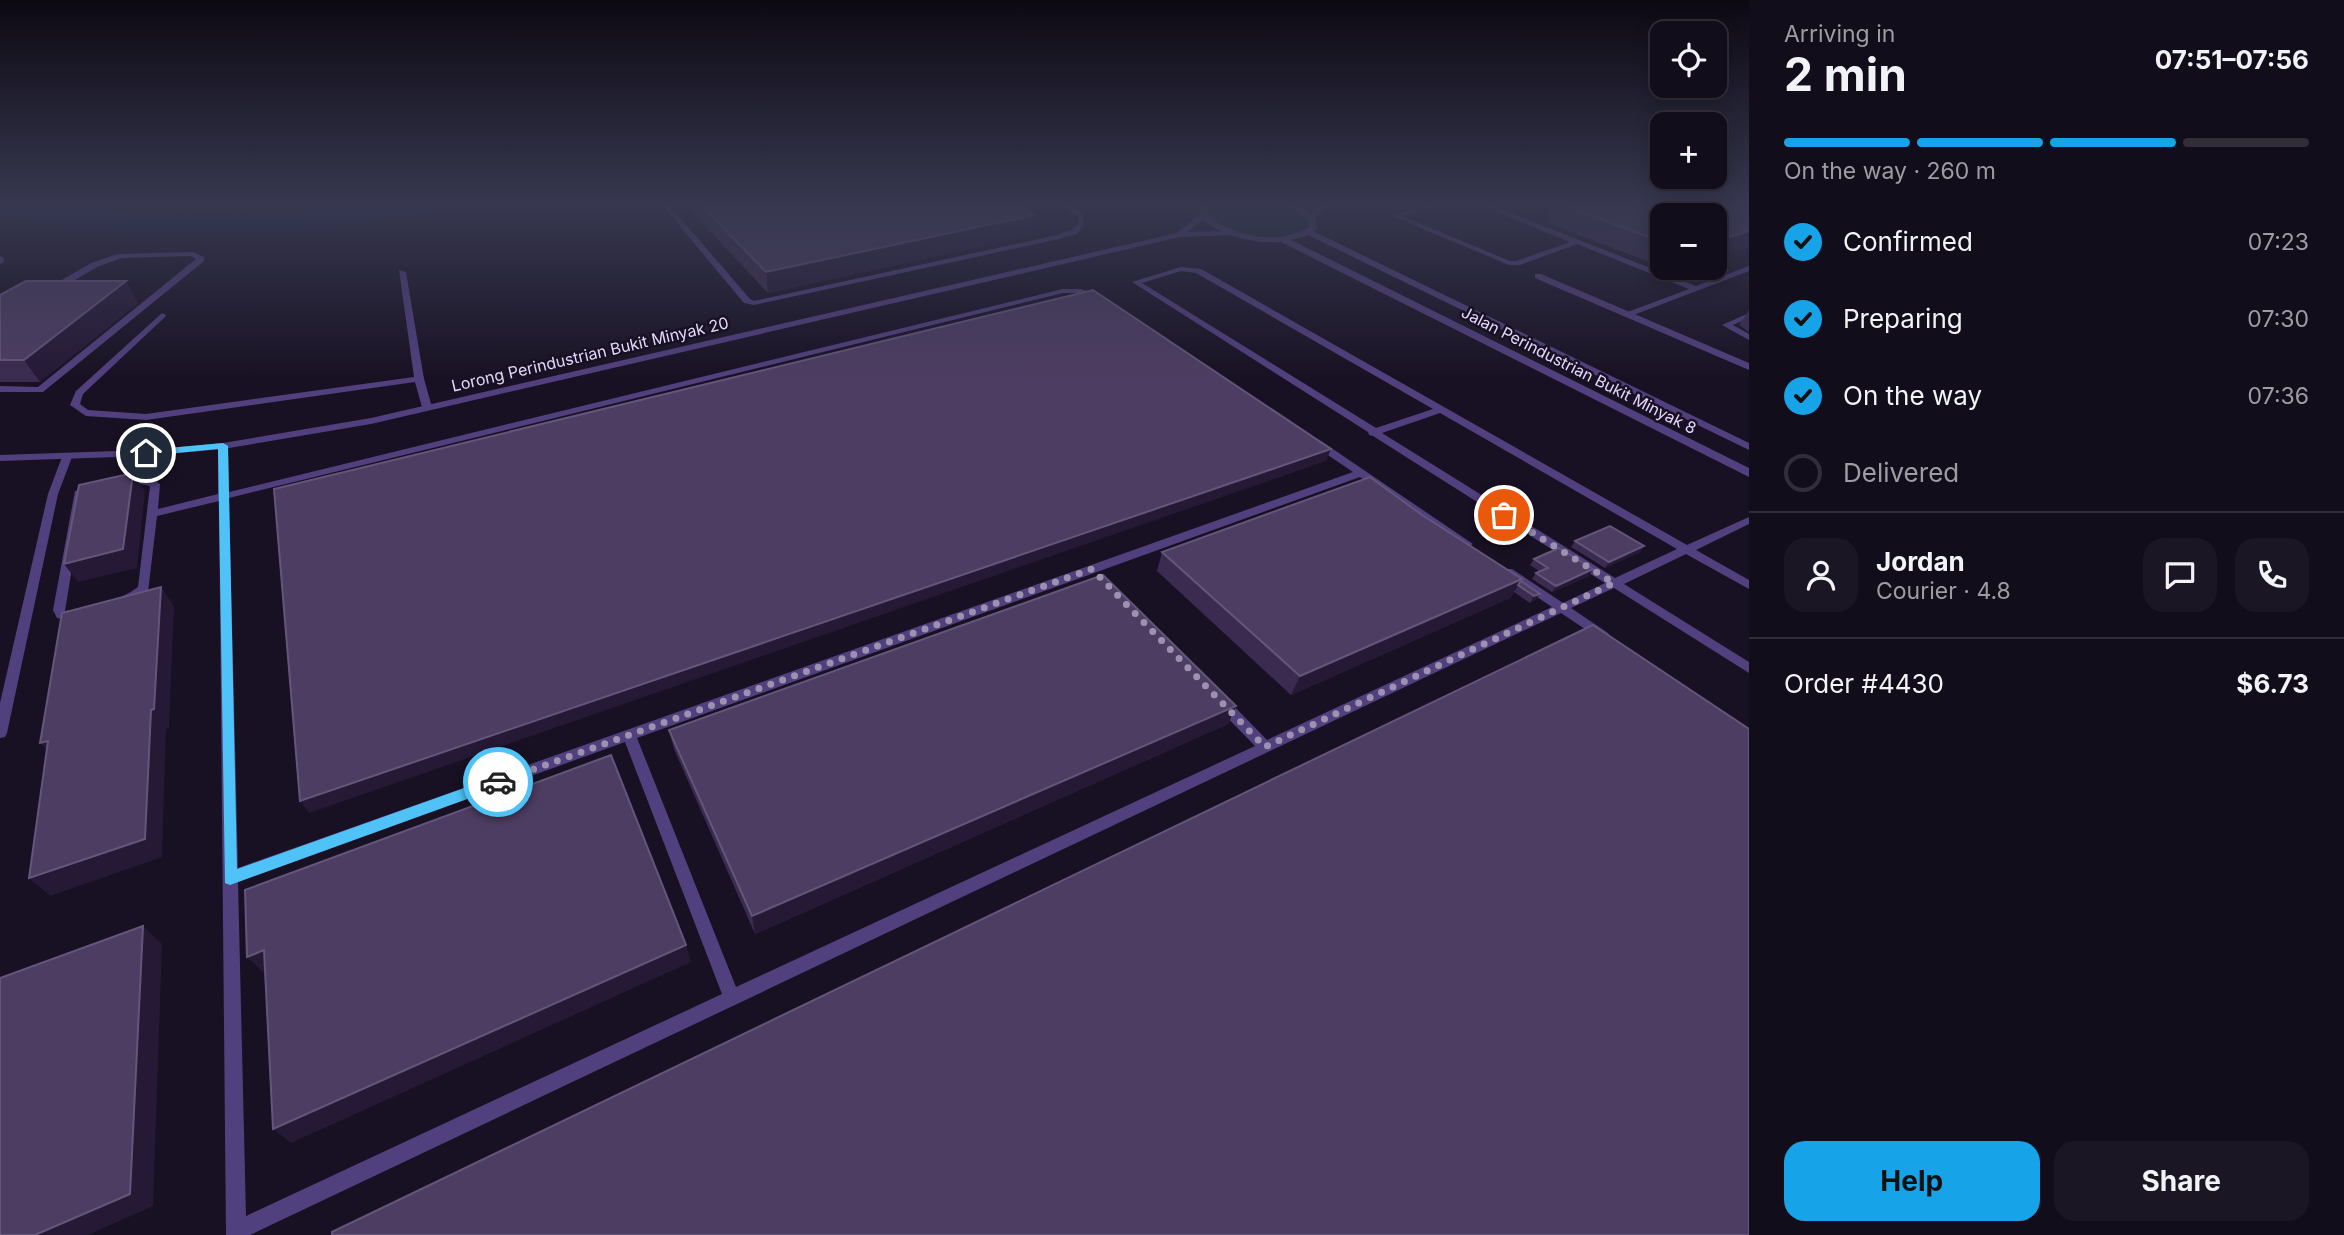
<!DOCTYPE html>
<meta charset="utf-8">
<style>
body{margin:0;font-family:Inter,sans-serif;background:#1b1623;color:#f1f3f6;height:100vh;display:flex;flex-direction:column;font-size:26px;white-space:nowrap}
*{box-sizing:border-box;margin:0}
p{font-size:23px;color:#9c9ca2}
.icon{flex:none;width:38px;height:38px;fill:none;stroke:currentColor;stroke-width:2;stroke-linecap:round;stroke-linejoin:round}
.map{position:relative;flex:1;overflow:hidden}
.details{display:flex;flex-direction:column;background:#120d1a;width:595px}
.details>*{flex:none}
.fabs{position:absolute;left:1650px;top:21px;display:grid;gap:14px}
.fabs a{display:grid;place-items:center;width:77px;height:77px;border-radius:14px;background:#120d1a;box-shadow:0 4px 18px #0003,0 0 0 2px #312d39;font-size:35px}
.pin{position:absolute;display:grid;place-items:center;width:60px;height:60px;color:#fff;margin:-30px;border:4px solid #fff;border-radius:50%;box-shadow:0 2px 7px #0007}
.courier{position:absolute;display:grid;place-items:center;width:70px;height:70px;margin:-35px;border:5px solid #4fc3f7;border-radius:50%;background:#fff;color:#222;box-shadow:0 2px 9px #0007}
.summary em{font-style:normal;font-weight:700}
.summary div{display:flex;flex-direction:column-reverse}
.summary{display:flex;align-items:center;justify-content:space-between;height:119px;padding:0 35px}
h1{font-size:46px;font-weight:700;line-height:52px}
.bar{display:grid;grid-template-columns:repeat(4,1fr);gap:10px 7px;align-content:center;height:84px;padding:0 35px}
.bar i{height:9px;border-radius:5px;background:#312d39}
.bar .active{background:#16a3e8}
.bar p{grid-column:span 4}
.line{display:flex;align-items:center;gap:18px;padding:0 35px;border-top:2px solid #312d39}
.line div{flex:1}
.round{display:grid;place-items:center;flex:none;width:74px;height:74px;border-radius:21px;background:#1b1623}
ol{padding:0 35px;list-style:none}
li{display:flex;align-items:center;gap:21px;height:77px}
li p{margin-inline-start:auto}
li .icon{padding:7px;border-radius:50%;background:#16a3e8;color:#111;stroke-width:4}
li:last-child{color:#9c9ca2}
li i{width:38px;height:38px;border:4px solid #312d39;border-radius:50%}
.action{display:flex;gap:14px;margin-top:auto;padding:14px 35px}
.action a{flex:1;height:80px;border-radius:21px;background:#16a3e8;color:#111;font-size:28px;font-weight:700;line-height:80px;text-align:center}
.action a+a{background:#1b1623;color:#f1f3f6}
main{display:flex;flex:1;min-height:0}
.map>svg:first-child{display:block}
.green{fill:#14282d}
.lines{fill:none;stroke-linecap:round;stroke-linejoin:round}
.river{fill:#0f153e;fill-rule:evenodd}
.service{fill:#51407e;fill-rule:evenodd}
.minor{fill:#51407e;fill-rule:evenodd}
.tertiary{fill:#51407e;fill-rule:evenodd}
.wall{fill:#3b2b50}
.shaded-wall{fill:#251936}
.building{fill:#4d3d62;stroke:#64567a;stroke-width:2}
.route{fill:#4fc3f7}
.done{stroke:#9c92af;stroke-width:7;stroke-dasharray:0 12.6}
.labels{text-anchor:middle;stroke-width:5;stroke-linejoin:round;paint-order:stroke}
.far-street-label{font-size:16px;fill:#e3d7fb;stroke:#181123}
</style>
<main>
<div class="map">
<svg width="1749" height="1235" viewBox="0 0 1749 1235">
<rect width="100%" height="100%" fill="#181123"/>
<!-- green -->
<path class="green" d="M 1212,206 C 1233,206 1305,198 1307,226 C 1290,243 1248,239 1228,229 C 1221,226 1215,221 1209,217 L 1208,211 Z"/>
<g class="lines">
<!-- river -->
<path class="river" d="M 0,206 L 208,216 L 293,213 L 369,206 L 445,206 L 442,211 L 433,214 C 359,223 284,232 209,232 C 139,232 69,225 0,218 Z"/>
<!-- service -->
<path class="service" d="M 663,206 L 670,206 L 750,299 L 754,301 L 1057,235 L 1071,230 L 1078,224 L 1078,217 L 1065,206 L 1073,206 L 1083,215 L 1084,224 L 1077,234 L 1059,239 L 754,305 L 744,303 Z
M 1423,206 L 1434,206 L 1402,216 L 1510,261 L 1516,261 L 1570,242 L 1483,206 L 1493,206 L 1696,286 L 1749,266 L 1749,271 L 1628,317 L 1624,315 L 1625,313 L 1689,289 L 1577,244 L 1520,265 L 1509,265 L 1392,216 Z
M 193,252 L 204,257 L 204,261 L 43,392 L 0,392 L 0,386 L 38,387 L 196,259 L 191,256 L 122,258 L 97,267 L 56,291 L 50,291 L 50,287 L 91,263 L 118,254 Z
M 0,256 L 4,258 L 4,262 L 0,264 Z
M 1181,267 L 1201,269 L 1687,545 L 1749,517 L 1749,524 L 1696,550 L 1749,580 L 1749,589 L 1686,554 L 1624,584 L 1749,662 L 1749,673 L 1614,588 L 1571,608 L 1608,633 L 1610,636 L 1608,639 L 1600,639 L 1561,613 L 250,1235 L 226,1235 L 219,501 L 157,516 L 148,592 C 128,607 82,624 57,618 L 53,610 L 75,491 C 97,486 141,472 160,484 L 158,509 L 218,494 L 218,446 L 223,443 L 228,446 L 229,492 L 1063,289 L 1081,289 L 1102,297 L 1098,299 L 1080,293 L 1063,293 L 229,498 L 238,868 L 1353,472 L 1313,445 L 1313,441 L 1321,441 L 1473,544 L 1467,548 L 1463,547 L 1360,477 L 637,738 L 736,987 L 1255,746 L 1216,706 L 1214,702 L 1216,698 L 1226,698 L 1267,740 L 1552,607 L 1504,575 L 1502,572 L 1504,569 L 1512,569 L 1563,603 L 1605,583 L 1373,436 L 1369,435 L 1368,432 L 1132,282 ZM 1181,271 L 1196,273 L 1433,409 L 1376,428 L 1142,283 ZM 1440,413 L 1677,549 L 1615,578 L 1382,433 ZM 140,484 L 150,486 L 138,587 C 118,602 90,609 65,611 L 84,495 ZM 625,742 L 722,994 L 246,1216 L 238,882 Z
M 399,270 L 406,272 L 424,379 L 432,407 L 430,409 L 424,409 L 422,407 L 415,382 L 146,420 L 86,416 L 70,405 L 76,391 L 162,313 L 166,315 L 165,317 L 83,394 L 80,404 L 88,410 L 146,414 L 414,377 Z
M 1749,313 L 1749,318 L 1733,325 L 1749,334 L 1749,340 L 1722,325 Z
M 67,454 L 72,457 L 58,494 L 7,733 L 5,737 L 0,738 L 0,703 L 48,494 L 62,457 Z"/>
<!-- minor -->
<path class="minor" d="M 1319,206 L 1328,206 L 1314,220 L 1308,220 L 1308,216 Z
M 1200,214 L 1207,216 L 1188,232 L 1233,231 L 1237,233 L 1233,235 L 1180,237 L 371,424 L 223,449 L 146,456 L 0,461 L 0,455 L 146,450 L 223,443 L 371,418 L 1177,233 Z
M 1535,274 L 1541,274 L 1749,363 L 1749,370 L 1535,278 Z"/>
<!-- tertiary -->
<path class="tertiary" d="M 1201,206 L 1209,206 L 1207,215 C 1233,237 1279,246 1309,227 L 1307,219 L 1289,206 L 1299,206 L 1315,218 L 1317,228 L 1313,231 L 1749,443 L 1749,450 L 1308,235 L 1291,240 L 1749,468 L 1749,477 L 1281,242 C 1252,244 1222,236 1200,218 Z"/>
</g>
<!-- wall -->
<path class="wall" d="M 686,206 L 1020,206 L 1032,235 L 768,293 Z
M 1554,206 L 1749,206 L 1749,247 L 1715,258 L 1662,215 L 1662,267 L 1546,222 Z
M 1664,268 L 1684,268 L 1673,271 Z
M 0,295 L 138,303 L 40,382 L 0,382 Z
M 1749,310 L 1749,332 L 1739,325 Z
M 1422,515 L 1522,579 L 1521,581 L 1540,594 L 1535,600 L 1530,603 L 1514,592 L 1510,598 L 1291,695 L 1157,571 L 1162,552 Z
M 1575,541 L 1644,546 L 1640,552 L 1605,568 L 1571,547 Z
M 1534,559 L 1589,576 L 1552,592 L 1532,579 L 1536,573 L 1539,571 L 1530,565 Z
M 1236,706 L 1228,724 L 755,934 L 674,749 L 669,730 Z"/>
<!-- shaded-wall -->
<path class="shaded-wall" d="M 1034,215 L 1032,235 L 768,293 L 766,272 Z
M 1749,231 L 1749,247 L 1715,258 L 1715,242 Z
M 1675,268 L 1684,268 L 1673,271 Z
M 126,281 L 138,303 L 40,382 L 24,360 Z
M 1331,449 L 1326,461 L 309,813 L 300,801 Z
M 133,473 L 145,491 L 137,568 L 78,582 L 64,564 Z
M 1644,546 L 1640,552 L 1605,568 L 1609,562 Z
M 1593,569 L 1589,576 L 1552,592 L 1556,586 Z
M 1522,579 L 1510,598 L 1291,695 L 1300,676 Z
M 161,587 L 174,606 L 169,728 L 166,729 L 162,857 L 50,896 L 29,878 L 151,710 Z
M 1540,594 L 1535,600 L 1530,603 L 1534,596 Z
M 1236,706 L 1228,724 L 755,934 L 752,916 Z
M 48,741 L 58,762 L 40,743 Z
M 143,926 L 162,944 L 153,1206 L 88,1235 L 35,1235 Z
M 686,945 L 691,962 L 291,1143 L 273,1129 Z
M 264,950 L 280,967 L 264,973 L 247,957 Z"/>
<!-- building -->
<path class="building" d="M 702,206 L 1020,206 L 1034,215 L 766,272 Z
M 1565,206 L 1749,206 L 1749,231 L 1715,242 L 1715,215 L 1662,215 L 1662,242 Z
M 26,281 L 126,281 L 24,360 L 0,360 L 0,295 Z
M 1093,290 L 1331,449 L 300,801 L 274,489 Z
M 133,473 L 123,549 L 64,564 L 79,485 Z
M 1370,477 L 1422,515 L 1522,579 L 1300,676 L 1162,552 Z
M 1610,526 L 1644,546 L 1609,562 L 1575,541 Z
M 1559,548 L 1593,569 L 1556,586 L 1536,573 L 1548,568 L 1534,559 Z
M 1103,575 L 1236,706 L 752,916 L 669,730 Z
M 1521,581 L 1540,594 L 1534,596 L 1518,585 Z
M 161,587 L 154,709 L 151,710 L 145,839 L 29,878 L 48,741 L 40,743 L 62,613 Z
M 1593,625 L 1749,729 L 1749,1235 L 332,1235 L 332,1232 Z
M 611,755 L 686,945 L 273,1129 L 264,950 L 247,957 L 245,890 Z
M 143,926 L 130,1194 L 35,1235 L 0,1235 L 0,978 Z"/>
<!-- sky -->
<linearGradient id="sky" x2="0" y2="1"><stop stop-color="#0d0913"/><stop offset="0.54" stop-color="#373850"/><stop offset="1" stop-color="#373850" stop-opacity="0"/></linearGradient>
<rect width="1749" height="379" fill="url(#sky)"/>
<!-- route -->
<path class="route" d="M 223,443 L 228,446 L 237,869 L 498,776 L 503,778 L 503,786 L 230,885 L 225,883 L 218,449 L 146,456 L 141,453 L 146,450 Z"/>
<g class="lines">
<!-- done -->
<path class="done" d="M 498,782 L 1092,569 L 1265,747 L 1614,583 L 1504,515"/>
</g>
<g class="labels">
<!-- far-street labels -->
<g class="far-street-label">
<text transform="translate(590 354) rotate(-13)" y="6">Lorong Perindustrian Bukit Minyak 20</text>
<text transform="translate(1579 370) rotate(27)" y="6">Jalan Perindustrian Bukit Minyak 8</text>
</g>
</g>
</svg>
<div class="fabs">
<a><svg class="icon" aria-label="locate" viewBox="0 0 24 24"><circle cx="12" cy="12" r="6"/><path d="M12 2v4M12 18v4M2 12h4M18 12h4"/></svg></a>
<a>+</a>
<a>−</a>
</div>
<div class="pin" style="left:1504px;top:515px;background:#ea580c"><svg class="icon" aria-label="bag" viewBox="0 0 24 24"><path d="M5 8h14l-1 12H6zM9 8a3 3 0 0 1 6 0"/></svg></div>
<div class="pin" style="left:146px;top:453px;background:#1f2937"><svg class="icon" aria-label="home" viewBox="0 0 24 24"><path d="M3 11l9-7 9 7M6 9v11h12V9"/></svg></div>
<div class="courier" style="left:498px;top:782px"><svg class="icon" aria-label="car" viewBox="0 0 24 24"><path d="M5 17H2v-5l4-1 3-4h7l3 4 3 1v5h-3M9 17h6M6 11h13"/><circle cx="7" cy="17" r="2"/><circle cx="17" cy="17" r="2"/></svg></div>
</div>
<section class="details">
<div class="summary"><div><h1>2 min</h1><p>Arriving in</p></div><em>07:51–07:56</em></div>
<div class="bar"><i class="active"></i><i class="active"></i><i class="active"></i><i></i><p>On the way · 260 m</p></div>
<ol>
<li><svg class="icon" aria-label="check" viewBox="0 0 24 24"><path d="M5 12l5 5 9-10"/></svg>Confirmed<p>07:23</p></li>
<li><svg class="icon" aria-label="check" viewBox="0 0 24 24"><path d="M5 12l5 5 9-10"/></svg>Preparing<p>07:30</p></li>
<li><svg class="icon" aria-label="check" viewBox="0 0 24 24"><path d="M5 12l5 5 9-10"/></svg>On the way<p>07:36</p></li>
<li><i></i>Delivered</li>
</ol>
<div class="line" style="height:126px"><a class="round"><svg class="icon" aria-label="person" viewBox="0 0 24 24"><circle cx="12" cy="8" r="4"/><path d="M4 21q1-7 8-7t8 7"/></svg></a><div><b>Jordan</b><p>Courier · 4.8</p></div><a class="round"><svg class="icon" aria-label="chat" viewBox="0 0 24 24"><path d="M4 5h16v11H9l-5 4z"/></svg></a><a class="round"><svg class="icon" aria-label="phone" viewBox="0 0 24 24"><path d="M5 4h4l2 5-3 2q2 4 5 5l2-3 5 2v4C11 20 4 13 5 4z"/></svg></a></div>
<div class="line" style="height:91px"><div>Order #4430</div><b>$6.73</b></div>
<div class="action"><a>Help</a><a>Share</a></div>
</section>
</main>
